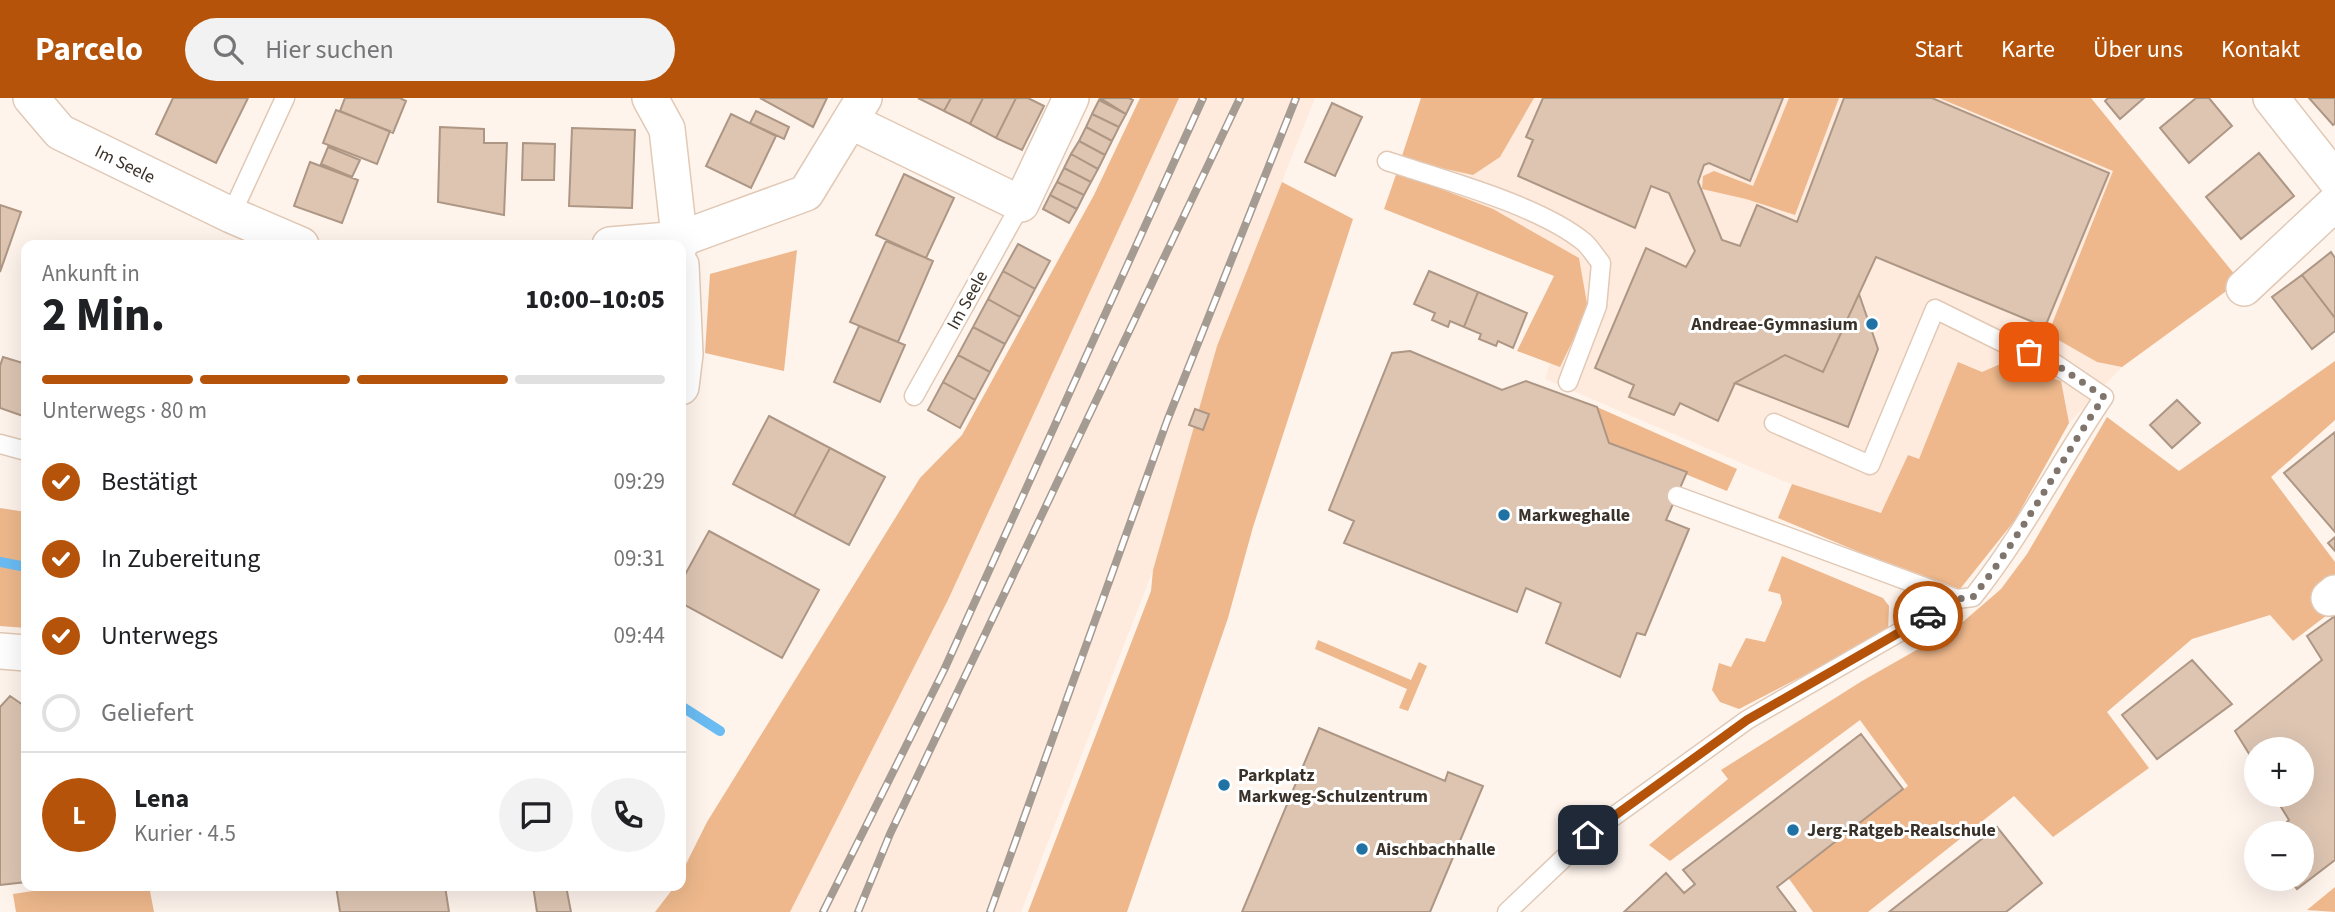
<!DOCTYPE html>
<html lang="de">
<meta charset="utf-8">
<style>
body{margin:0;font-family:"Source Sans 3",sans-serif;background:#f2f2f2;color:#202124;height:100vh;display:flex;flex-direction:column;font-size:26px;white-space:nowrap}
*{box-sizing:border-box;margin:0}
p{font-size:23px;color:#757577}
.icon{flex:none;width:38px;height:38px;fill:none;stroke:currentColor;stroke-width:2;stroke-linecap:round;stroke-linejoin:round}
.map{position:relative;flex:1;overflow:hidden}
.details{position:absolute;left:21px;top:142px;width:665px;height:651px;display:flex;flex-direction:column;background:#fff;border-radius:14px;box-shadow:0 7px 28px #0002}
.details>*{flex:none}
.tools{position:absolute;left:2244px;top:639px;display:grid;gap:14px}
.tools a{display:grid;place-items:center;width:70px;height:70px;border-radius:50%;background:#fff;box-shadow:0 7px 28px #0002;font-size:35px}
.pin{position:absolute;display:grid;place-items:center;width:60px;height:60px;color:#fff;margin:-30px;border-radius:14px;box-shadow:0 4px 10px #0006}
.courier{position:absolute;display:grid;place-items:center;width:70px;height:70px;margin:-35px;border:5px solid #b45309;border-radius:50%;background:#fff;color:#222;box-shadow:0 2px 9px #0007}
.overview em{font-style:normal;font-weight:800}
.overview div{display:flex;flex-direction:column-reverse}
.overview{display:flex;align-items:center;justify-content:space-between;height:119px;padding:0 21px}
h1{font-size:46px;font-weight:800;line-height:52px}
.bar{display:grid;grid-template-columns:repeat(4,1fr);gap:10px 7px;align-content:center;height:84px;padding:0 21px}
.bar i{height:9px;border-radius:5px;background:#e0e0e0}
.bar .selected{background:#b45309}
.bar p{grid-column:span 4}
.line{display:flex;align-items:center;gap:18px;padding:0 21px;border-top:2px solid #e0e0e0}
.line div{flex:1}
.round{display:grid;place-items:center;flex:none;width:74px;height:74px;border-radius:37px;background:#f2f2f2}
ol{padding:0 21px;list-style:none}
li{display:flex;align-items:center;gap:21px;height:77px}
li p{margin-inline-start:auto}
li .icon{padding:7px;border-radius:50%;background:#b45309;color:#fff;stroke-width:4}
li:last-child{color:#757577}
li i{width:38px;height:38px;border:4px solid #e0e0e0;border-radius:50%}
header{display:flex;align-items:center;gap:42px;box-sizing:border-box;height:98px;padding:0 35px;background:#b45309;color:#fff}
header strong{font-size:33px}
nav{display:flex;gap:38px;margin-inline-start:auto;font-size:24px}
.search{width:490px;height:63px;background:#f2f2f2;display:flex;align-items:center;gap:18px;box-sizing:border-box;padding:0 24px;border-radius:38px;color:#757577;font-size:26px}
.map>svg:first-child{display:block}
.built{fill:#feebdd}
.green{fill:#eeb88c}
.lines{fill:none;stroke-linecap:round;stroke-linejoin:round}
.stream{stroke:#6abcf3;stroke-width:10}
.building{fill:#ddc5b2;stroke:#ad9684;stroke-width:2}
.lane-casing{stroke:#e1c9b6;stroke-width:21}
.street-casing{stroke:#e1c9b6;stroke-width:38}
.lane{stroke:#fff;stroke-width:18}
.street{stroke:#fff;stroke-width:35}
.rail-casing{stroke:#a49b93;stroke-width:8}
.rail{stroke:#fff;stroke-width:5;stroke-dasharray:16;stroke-linecap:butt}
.done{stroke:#7f756d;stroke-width:7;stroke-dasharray:0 12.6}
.route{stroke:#b45309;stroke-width:9}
.poi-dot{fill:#1f72a3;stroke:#fff;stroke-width:2.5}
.labels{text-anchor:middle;stroke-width:6;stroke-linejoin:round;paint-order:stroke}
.street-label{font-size:18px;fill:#3a3129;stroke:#fff}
.poi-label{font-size:18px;font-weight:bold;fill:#3a3129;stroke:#fff;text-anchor:start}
</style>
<header>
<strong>Parcelo</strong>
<div class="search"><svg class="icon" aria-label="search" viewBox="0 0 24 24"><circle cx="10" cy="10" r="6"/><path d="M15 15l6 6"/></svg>Hier suchen</div>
<nav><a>Start</a><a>Karte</a><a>Über uns</a><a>Kontakt</a></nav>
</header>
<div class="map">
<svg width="2335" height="814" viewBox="0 0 2335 814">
<rect width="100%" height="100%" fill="#fef4ec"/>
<!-- built -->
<path class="built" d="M 1179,0 L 1315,0 L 1217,248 L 1153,472 L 1021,814 L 790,814 L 948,502 Z
M 1424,0 L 2091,0 L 2240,183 L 2122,269 L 2069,325 L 2015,422 L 1960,491 L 1881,415 L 1788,385 L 1545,281 L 1580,167 L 1392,87 Z"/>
<!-- green -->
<path class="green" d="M 1140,0 L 1179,0 L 948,502 L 790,814 L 655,814 L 675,788 L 681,788 L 681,776 L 707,724 L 920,380 L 962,337 L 1094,97 Z
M 1421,0 L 1534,0 L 1500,59 L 1473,77 L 1401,61 Z
M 1789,0 L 1839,0 L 1795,117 L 1746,101 L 1702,91 L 1703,78 L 1714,73 L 1753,88 Z
M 1939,0 L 2091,0 L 2240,183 L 2122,269 L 2097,264 L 2048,236 L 2113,73 Z
M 1397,74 L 1493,111 L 1579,160 L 1588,211 L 1560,269 L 1517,253 L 1554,178 L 1384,111 Z
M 1282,84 L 1353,121 L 1253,429 L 1228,520 L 1127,814 L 1028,814 L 1151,493 L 1153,472 L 1217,248 Z
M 797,152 L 784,273 L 705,255 L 710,176 Z
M 2335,263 L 2335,322 L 2271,379 L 2335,464 L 2335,511 L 2293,543 L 2270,517 L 2192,541 L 2107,614 L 2149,670 L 2053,739 L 2014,698 L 1868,814 L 1813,814 L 1787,778 L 1908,688 L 1860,622 L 1670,763 L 1649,747 L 1728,681 L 1721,672 L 1862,583 L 1957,529 L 2001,491 L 2027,456 L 2107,319 L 2179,373 Z
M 1958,264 L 1982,274 L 2005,264 L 2061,283 L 2069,325 L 2015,422 L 1960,491 L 1859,454 L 1778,420 L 1792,386 L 1881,415 L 1908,357 L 1919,361 Z
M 1597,309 L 1737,371 L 1727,393 L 1609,345 Z
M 0,410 L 26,414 L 26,530 L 0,528 Z
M 1782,458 L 1883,500 L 1889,508 L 1888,534 L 1739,611 L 1720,604 L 1712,592 L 1719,565 L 1731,569 L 1746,540 L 1765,544 L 1782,505 L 1780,496 L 1768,493 Z
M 1318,542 L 1411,582 L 1419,564 L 1427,568 L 1408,613 L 1399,610 L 1407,591 L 1315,551 Z
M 66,788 L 149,788 L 154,814 L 16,814 L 13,796 Z
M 2335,789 L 2335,814 L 2307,812 Z"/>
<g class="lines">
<!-- stream -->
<path class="stream" d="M 0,464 L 26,469
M 681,608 L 720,633"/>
</g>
<!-- building -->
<path class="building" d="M 173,0 L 248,0 L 216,65 L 156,36 Z
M 345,0 L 400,0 L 406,3 L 393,35 L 340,13 Z
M 760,0 L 827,0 L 813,29 Z
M 918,0 L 951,0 L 944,13 Z
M 951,0 L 983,0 L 970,26 L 944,13 Z
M 983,0 L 1016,0 L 996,40 L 970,26 Z
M 1016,0 L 1028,0 L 1044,8 L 1022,52 L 996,40 Z
M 1100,0 L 1129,0 L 1133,2 L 1126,16 Z
M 1543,0 L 1783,0 L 1750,83 L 1709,65 L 1704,67 L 1698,84 L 1722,142 L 1740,148 L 1757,107 L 1797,124 L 1844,0 L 1932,0 L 2109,75 L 2045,229 L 1876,159 L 1823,274 L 1785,257 L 1735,285 L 1718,323 L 1680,305 L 1674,317 L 1629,299 L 1634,287 L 1595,270 L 1646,150 L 1686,169 L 1695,153 L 1669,95 L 1651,88 L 1635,130 L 1518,78 L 1533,42 L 1526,39 Z
M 2108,0 L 2144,0 L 2120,21 L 2105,3 Z
M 2196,0 L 2209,0 L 2232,28 L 2189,65 L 2160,30 Z
M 2309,0 L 2335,0 L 2335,26 L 2333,27 Z
M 1099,2 L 1126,16 L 1119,29 L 1092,16 Z
M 1332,5 L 1362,19 L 1335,78 L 1305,64 Z
M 336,12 L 390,33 L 377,66 L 323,45 Z
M 756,13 L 789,29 L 784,41 L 750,25 Z
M 731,16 L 776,38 L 751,90 L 706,68 Z
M 1092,16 L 1119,29 L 1112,43 L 1086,29 Z
M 440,29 L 484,31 L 484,45 L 507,45 L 504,117 L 438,104 Z
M 1086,29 L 1112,43 L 1105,57 L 1079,43 Z
M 572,30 L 635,32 L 632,110 L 569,108 Z
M 1079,43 L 1105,57 L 1098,71 L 1071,56 Z
M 523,45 L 555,46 L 554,82 L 522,82 Z
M 328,49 L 360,62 L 352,79 L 321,66 Z
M 2259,55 L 2294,98 L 2241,141 L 2206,99 Z
M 1071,56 L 1098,71 L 1091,84 L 1064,70 Z
M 310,64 L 358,82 L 342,125 L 294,108 Z
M 1064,70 L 1091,84 L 1084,97 L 1057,84 Z
M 904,76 L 954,100 L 926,160 L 876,137 Z
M 1057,84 L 1084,97 L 1077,111 L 1050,97 Z
M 1050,97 L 1077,111 L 1069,125 L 1043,111 Z
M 0,107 L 21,114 L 0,174 Z
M 886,143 L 933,163 L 898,244 L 850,224 Z
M 1018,146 L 1050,163 L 1035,191 L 1003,173 Z
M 2331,154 L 2335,160 L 2335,220 L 2302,177 Z
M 1003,173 L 1035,191 L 1020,219 L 988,201 Z
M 1429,173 L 1478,194 L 1464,229 L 1450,223 L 1448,229 L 1432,222 L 1435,215 L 1414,206 Z
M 2302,177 L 2335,220 L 2335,233 L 2312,251 L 2272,199 Z
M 1478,194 L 1527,215 L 1513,250 L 1498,243 L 1496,248 L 1479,241 L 1481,236 L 1464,229 Z
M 1859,196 L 1878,251 L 1848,329 L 1735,285 L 1785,257 L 1823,274 Z
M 988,201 L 1020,219 L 1005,246 L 973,229 Z
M 859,228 L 905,247 L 880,304 L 834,284 Z
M 973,229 L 1005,246 L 990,274 L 958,257 Z
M 1410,253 L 1502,292 L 1526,283 L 1597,309 L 1609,345 L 1687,374 L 1666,422 L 1689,431 L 1645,537 L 1637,535 L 1620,579 L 1546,545 L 1561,505 L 1526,490 L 1517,514 L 1344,445 L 1354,423 L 1329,412 L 1392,255 Z
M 958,257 L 990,274 L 975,302 L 943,284 Z
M 3,259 L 26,266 L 26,319 L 0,310 L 0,268 Z
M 943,284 L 975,302 L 960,330 L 928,312 Z
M 2177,302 L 2200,325 L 2172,350 L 2150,327 Z
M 1195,311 L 1209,316 L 1203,332 L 1189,327 Z
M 769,318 L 830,350 L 794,418 L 733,386 Z
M 2335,334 L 2335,434 L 2284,375 Z
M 830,350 L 885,379 L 849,447 L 794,418 Z
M 709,433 L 819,492 L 782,560 L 681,505 L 681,484 Z
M 2335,439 L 2335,453 L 2328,445 Z
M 2335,518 L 2335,762 L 2297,791 L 2288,780 L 2301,780 L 2301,735 L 2275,735 L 2289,722 L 2273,696 L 2301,696 L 2301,651 L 2256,651 L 2256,667 L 2235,633 L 2322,562 L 2307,538 Z
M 2192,562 L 2232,606 L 2157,661 L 2122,617 Z
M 10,598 L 26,609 L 26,784 L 0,787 L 0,609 Z
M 1319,630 L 1445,683 L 1448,674 L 1483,688 L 1430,814 L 1242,814 Z
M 1861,636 L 1903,691 L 1777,789 L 1796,814 L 1624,814 L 1666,775 L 1684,795 L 1695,786 L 1683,772 Z
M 1997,729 L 2042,785 L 2006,814 L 1889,814 Z
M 336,788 L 445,788 L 449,814 L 340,814 Z
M 533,788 L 566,788 L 571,814 L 537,814 Z"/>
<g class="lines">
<!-- lane casing -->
<g class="lane-casing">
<path id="lane" d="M 1387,63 C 1443,82 1539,107 1584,144 C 1590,149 1595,158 1601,165 L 1597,208 L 1568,284
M 231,117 L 285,0
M 914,298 L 1021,106
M 0,346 L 26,353
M 1677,398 L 1957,501
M 1507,814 L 1588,737 L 1747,622 L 1957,501 L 1973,499 C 2023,436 2059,365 2104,299 L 2045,259 L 2014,250 L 1935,211 L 1870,367 L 1774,325"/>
</g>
<!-- street casing -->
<g class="street-casing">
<path id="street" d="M 31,0 L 60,34 L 231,117 L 301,147
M 650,0 L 667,31 L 680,147
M 2271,0 L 2335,81
M 852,24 L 1021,106 L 1071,0
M 610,147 L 680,141 L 806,95 L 864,0
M 681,167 L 685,256 L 681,289
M 2244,190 L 2335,105
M 2329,500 L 2335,495
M 0,553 L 26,555"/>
</g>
<!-- lane -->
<use href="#lane" class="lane"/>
<!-- street -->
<use href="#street" class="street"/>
<!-- rail casing -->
<g class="rail-casing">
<path id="rail" d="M 823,814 L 944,572 L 1203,0
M 858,814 L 890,736 L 1240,0
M 990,814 L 1167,323 L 1296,0"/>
</g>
<!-- rail -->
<use href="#rail" class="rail"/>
</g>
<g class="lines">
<!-- done -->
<path class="done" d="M 1928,518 L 1957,501 L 1973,499 C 2023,436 2059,365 2104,299 L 2045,259 L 2029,254"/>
<!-- route -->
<path class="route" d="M 1588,737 L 1747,622 L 1928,518"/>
</g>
<!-- markers -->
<g class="poi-dot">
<circle cx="1872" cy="226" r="7"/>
<circle cx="1504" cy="417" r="7"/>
<circle cx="1224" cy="687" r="7"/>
<circle cx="1793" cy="732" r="7"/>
<circle cx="1362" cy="751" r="7"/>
</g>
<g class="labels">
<!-- street labels -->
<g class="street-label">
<text transform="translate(125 66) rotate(26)" y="6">Im Seele</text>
<text transform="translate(967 202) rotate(-61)" y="6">Im Seele</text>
</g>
<!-- poi labels -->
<g class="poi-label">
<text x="1858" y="232" text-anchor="end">Andreae-Gymnasium</text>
<text x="1518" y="423">Markweghalle</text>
<text x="1238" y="683">Parkplatz<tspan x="1238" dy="21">Markweg-Schulzentrum</tspan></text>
<text x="1807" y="738">Jerg-Ratgeb-Realschule</text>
<text x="1376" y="757">Aischbachhalle</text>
</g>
</g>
</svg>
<div class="tools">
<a>+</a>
<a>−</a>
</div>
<div class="pin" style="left:2029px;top:254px;background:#ea580c"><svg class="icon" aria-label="bag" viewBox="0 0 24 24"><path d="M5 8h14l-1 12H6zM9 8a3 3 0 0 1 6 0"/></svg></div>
<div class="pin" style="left:1588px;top:737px;background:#1f2937"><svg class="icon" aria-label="home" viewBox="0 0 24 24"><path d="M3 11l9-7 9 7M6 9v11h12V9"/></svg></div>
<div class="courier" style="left:1928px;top:518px"><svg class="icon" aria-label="car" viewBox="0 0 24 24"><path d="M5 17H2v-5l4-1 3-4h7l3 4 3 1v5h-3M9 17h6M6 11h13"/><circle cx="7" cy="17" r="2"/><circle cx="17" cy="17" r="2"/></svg></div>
<section class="details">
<div class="overview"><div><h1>2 Min.</h1><p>Ankunft in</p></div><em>10:00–10:05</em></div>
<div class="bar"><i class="selected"></i><i class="selected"></i><i class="selected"></i><i></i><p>Unterwegs · 80 m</p></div>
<ol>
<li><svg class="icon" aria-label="check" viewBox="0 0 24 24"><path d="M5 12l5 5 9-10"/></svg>Bestätigt<p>09:29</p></li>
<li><svg class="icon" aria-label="check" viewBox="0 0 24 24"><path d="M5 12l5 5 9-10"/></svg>In Zubereitung<p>09:31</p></li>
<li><svg class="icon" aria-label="check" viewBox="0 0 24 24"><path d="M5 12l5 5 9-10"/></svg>Unterwegs<p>09:44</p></li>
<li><i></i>Geliefert</li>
</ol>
<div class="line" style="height:126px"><b class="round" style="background:#b45309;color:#fff">L</b><div><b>Lena</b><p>Kurier · 4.5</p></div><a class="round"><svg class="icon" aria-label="chat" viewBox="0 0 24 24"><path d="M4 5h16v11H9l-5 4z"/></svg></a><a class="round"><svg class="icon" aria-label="phone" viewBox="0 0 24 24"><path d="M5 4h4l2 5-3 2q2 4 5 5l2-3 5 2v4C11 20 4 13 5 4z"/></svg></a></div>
</section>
</div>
